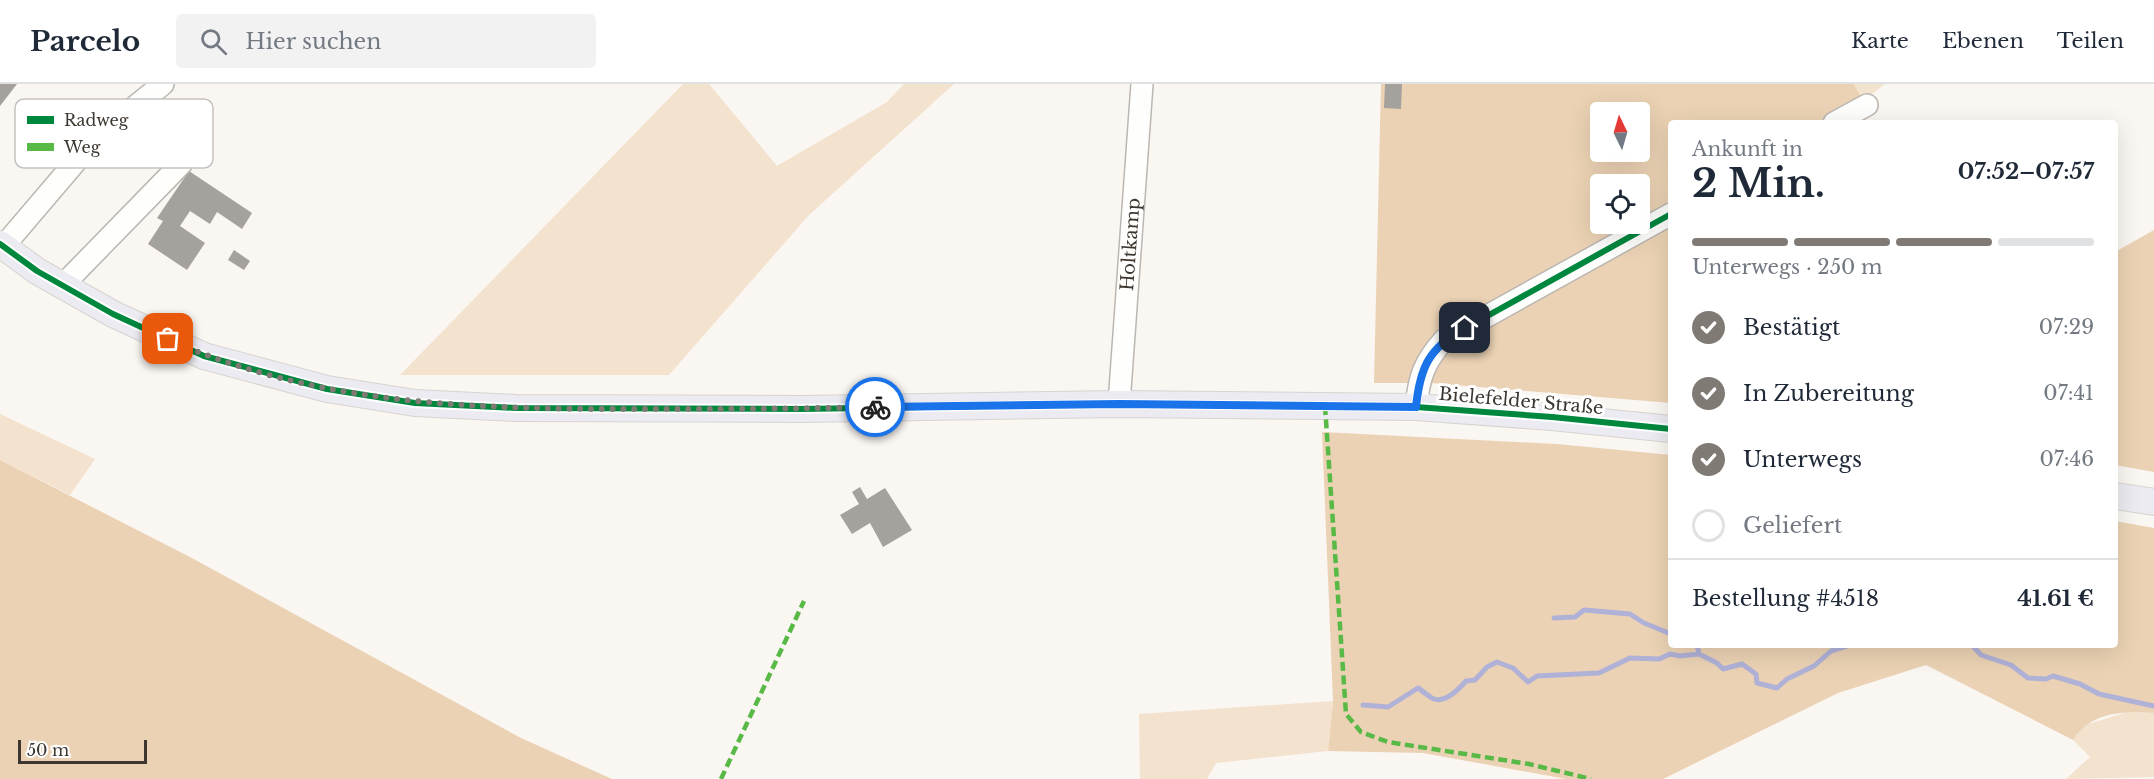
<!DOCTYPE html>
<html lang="de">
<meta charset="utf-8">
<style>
body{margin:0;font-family:"Libre Baskerville",serif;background:#f2f2f3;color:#1f2937;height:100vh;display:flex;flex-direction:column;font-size:22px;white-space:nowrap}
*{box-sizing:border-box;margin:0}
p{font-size:20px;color:#747a83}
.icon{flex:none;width:33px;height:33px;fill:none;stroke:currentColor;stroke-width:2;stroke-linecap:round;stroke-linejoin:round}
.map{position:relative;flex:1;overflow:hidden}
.panel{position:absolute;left:1668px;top:36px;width:450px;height:528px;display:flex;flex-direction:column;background:#fff;border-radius:6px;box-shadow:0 6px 24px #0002}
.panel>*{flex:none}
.needle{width:39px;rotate:355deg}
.fabs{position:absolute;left:1590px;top:18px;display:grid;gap:12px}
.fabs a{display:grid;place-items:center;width:60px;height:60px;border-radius:6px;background:#fff;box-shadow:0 6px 24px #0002;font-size:30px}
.scale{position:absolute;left:18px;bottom:15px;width:129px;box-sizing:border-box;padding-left:6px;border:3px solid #3e3730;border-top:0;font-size:16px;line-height:21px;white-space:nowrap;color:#3e3730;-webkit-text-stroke:4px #fff;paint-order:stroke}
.pin{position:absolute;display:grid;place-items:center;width:51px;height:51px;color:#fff;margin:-26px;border-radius:12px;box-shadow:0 3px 9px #0006}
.courier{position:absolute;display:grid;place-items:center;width:60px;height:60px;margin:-30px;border:4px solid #1a73e8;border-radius:50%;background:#fff;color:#222;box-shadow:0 2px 8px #0007}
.summary em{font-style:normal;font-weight:800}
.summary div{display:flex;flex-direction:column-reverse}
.summary{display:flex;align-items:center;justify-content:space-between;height:102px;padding:0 24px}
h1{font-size:39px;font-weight:800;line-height:45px}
.bar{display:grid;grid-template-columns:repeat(4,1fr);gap:9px 6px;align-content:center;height:72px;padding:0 24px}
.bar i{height:8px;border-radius:4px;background:#e0e1e3}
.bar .on{background:#807a74}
.bar p{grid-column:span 4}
.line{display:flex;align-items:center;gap:15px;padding:0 24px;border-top:2px solid #e0e1e3}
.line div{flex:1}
ol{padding:0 24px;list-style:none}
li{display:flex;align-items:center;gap:18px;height:66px}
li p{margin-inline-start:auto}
li .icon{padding:6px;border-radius:50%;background:#807a74;color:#fff;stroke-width:4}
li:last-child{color:#747a83}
li i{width:33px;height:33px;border:3px solid #e0e1e3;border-radius:50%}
header{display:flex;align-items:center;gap:36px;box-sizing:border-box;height:84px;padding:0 30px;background:#fff;border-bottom:2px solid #e0e1e3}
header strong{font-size:28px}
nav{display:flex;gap:33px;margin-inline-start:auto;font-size:21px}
.search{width:420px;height:54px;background:#f2f2f3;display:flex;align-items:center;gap:15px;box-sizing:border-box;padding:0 21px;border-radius:6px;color:#747a83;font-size:22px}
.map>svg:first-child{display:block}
.green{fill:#f3e2cd}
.forest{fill:#ebd2b4;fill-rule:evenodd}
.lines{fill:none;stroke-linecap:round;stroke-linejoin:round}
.stream{stroke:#b0b1d7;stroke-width:5}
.building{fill:#a5a19c}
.minor-casing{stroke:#bbb7b1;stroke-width:24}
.major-casing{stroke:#d7d4d1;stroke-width:28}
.minor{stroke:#fefefd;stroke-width:21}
.major{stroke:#ecebf1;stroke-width:26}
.quiet{stroke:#58b947;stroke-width:4.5;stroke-dasharray:9 4.5;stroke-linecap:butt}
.cycleway-casing{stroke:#fff;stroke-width:10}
.cycleway{stroke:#00873e;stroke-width:6}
.done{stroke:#807a74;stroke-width:6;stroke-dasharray:0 10.8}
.route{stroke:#1a73e8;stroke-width:8}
.labels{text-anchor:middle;stroke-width:6;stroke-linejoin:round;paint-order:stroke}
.street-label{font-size:18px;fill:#3e3730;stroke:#fff}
.key{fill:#fff;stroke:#c5c3c1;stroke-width:1.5}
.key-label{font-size:16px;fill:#3e3730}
</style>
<header>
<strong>Parcelo</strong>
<div class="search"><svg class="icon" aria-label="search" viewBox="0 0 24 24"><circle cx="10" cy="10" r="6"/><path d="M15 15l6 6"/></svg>Hier suchen</div>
<nav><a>Karte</a><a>Ebenen</a><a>Teilen</a></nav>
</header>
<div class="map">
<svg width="2154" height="695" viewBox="0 0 2154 695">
<rect width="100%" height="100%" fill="#faf6f2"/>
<!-- green -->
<path class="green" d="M 683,0 L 709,0 L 777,82 L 887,18 L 904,0 L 954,0 L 809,131 L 669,291 L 400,291 Z
M 1854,0 L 1885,0 L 1863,17 Z
M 0,330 L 95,375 L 70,411 L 0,376 Z
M 1333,617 L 1328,667 L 1216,679 L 1207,695 L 1140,695 L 1139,630 Z
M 2127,628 L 2154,629 L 2154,693 L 2066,695 L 2090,673 L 2073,656 L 2082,642 Z"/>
<!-- forest -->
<path class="forest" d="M 1381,0 L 1854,0 L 1863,17 L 1823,39 L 1671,39 L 1671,124 L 1440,252 L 1410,299 L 1374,299 ZM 1600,28 L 1640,28 L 1640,68 L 1600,68 ZM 1600,100 L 1640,100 L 1640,140 L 1600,140 Z
M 1671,139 L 1671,319 L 1431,299 L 1437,277 L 1447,264 Z
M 2154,146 L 2154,388 L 2115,381 L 2115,168 Z
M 1322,348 L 1557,360 L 1671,371 L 1671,561 L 2115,561 L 2115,437 L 2154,444 L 2154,629 C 2122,627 2091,628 2073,656 L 1926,581 L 1838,609 L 1663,695 L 1566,695 L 1423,669 L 1328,667 L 1333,617 Z
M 0,376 L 190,473 L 521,654 L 612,695 L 0,695 Z"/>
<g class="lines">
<!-- stream -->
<path class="stream" d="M 1554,534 L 1575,533 L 1584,526 L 1630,530 L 1644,539 L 1671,550
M 1697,561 L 1699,570
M 1972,561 L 1981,571 L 2011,581 L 2028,594 L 2046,595 L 2053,592 L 2080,600 L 2099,610 L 2154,622
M 1363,621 L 1388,623 L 1418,604 C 1423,607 1429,613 1434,615 C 1446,619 1459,605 1466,597 L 1475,596 L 1487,583 L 1497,578 L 1513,584 L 1528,598 L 1537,592 L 1599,589 L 1630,574 L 1659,575 L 1670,570 L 1680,572 L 1699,570 L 1717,579 L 1723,585 L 1742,580 L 1756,590 L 1757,599 L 1777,604 L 1787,595 L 1814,582 L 1831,567 L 1850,561"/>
</g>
<!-- building -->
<path class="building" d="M 0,0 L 17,0 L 0,22 Z
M 1385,0 L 1402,0 L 1401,25 L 1384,24 Z
M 189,87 L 252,129 L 242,145 L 217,128 L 210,140 L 190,127 L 180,142 L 205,159 L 187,186 L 148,160 L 163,137 L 157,134 Z
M 234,166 L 250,177 L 244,186 L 228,176 Z
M 860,403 L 867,415 L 885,404 L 912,446 L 883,463 L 870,439 L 852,450 L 840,431 L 859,420 L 852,408 Z"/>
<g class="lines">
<!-- minor casing -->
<g class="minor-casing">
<g id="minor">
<path d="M 1834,39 L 1867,21"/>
<path d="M 3,163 L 95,55 L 163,0"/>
<path d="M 63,201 L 181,80 C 187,51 157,38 137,22"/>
<path id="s1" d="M 1119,320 L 1142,0"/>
<path d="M 1416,323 C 1419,293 1424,278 1444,256 L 1671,130"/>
</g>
</g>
<!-- major casing -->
<g class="major-casing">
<path id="major" d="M 0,160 L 37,187 L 113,230 L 204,272 L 327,305 L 415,319 L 516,324 L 801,325 L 1119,320 L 1416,323 L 1552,333 L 1671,345
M 2115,412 L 2154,418"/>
</g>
<!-- minor -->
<use href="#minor" class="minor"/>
<!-- major -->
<use href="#major" class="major"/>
<!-- quiet -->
<path class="quiet" d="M 1325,322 L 1346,630 L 1361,648 L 1388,658 L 1529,680 L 1591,695
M 721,695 L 804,517"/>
<!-- cycleway casing -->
<g class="cycleway-casing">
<path id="cycleway" d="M 0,160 L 37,187 L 113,230 L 204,272 L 327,305 L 415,319 L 516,324 L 801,325 L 1119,320 L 1416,323 L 1552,333 L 1671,345
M 1416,323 C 1419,293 1424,278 1444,256 L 1671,130"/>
</g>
<!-- cycleway -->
<use href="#cycleway" class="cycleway"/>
</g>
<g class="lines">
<!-- done -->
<path class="done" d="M 168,255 C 313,321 474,325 630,325 C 712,325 793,325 875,323"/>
<!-- route -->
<path class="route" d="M 875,323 L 1119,320 L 1416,323 C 1420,283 1429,264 1465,244"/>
</g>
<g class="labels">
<!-- street labels -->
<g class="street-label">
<text dy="6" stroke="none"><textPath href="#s1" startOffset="160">Holtkamp</textPath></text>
<text transform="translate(1521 317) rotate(5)" y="6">Bielefelder Straße</text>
</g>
</g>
<!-- legend -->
<rect x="15" y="15" width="198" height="69" rx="9" class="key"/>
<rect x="27" y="32" width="27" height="8" fill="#00873e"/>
<rect x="27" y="59" width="27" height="8" fill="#58b947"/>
<g class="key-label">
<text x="64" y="42">Radweg</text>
<text x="64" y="69">Weg</text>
</g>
</svg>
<div class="fabs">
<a><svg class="needle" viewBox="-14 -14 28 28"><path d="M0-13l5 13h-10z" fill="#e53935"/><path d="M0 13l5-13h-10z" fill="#747a83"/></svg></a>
<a><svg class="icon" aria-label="locate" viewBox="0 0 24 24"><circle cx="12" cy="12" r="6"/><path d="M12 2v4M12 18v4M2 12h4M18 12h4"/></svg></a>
</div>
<div class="scale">50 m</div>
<div class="pin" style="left:168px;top:255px;background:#ea580c"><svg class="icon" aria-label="bag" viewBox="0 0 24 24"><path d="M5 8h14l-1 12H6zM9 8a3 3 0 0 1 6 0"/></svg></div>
<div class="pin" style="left:1465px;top:244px;background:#1f2937"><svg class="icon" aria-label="home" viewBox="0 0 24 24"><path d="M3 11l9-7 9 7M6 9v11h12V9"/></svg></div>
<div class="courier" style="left:875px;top:323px"><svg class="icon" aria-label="bike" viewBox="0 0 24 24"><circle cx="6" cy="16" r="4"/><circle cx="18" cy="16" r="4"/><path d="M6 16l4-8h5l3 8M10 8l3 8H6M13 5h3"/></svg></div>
<section class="panel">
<div class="summary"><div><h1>2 Min.</h1><p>Ankunft in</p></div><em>07:52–07:57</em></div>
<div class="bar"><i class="on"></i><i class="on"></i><i class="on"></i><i></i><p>Unterwegs · 250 m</p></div>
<ol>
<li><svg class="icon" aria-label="check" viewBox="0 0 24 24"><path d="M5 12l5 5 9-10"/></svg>Bestätigt<p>07:29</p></li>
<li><svg class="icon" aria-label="check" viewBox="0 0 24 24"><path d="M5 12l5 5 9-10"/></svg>In Zubereitung<p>07:41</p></li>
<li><svg class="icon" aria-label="check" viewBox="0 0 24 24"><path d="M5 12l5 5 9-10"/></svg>Unterwegs<p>07:46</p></li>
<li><i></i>Geliefert</li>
</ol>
<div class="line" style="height:78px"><div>Bestellung #4518</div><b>41.61 €</b></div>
</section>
</div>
